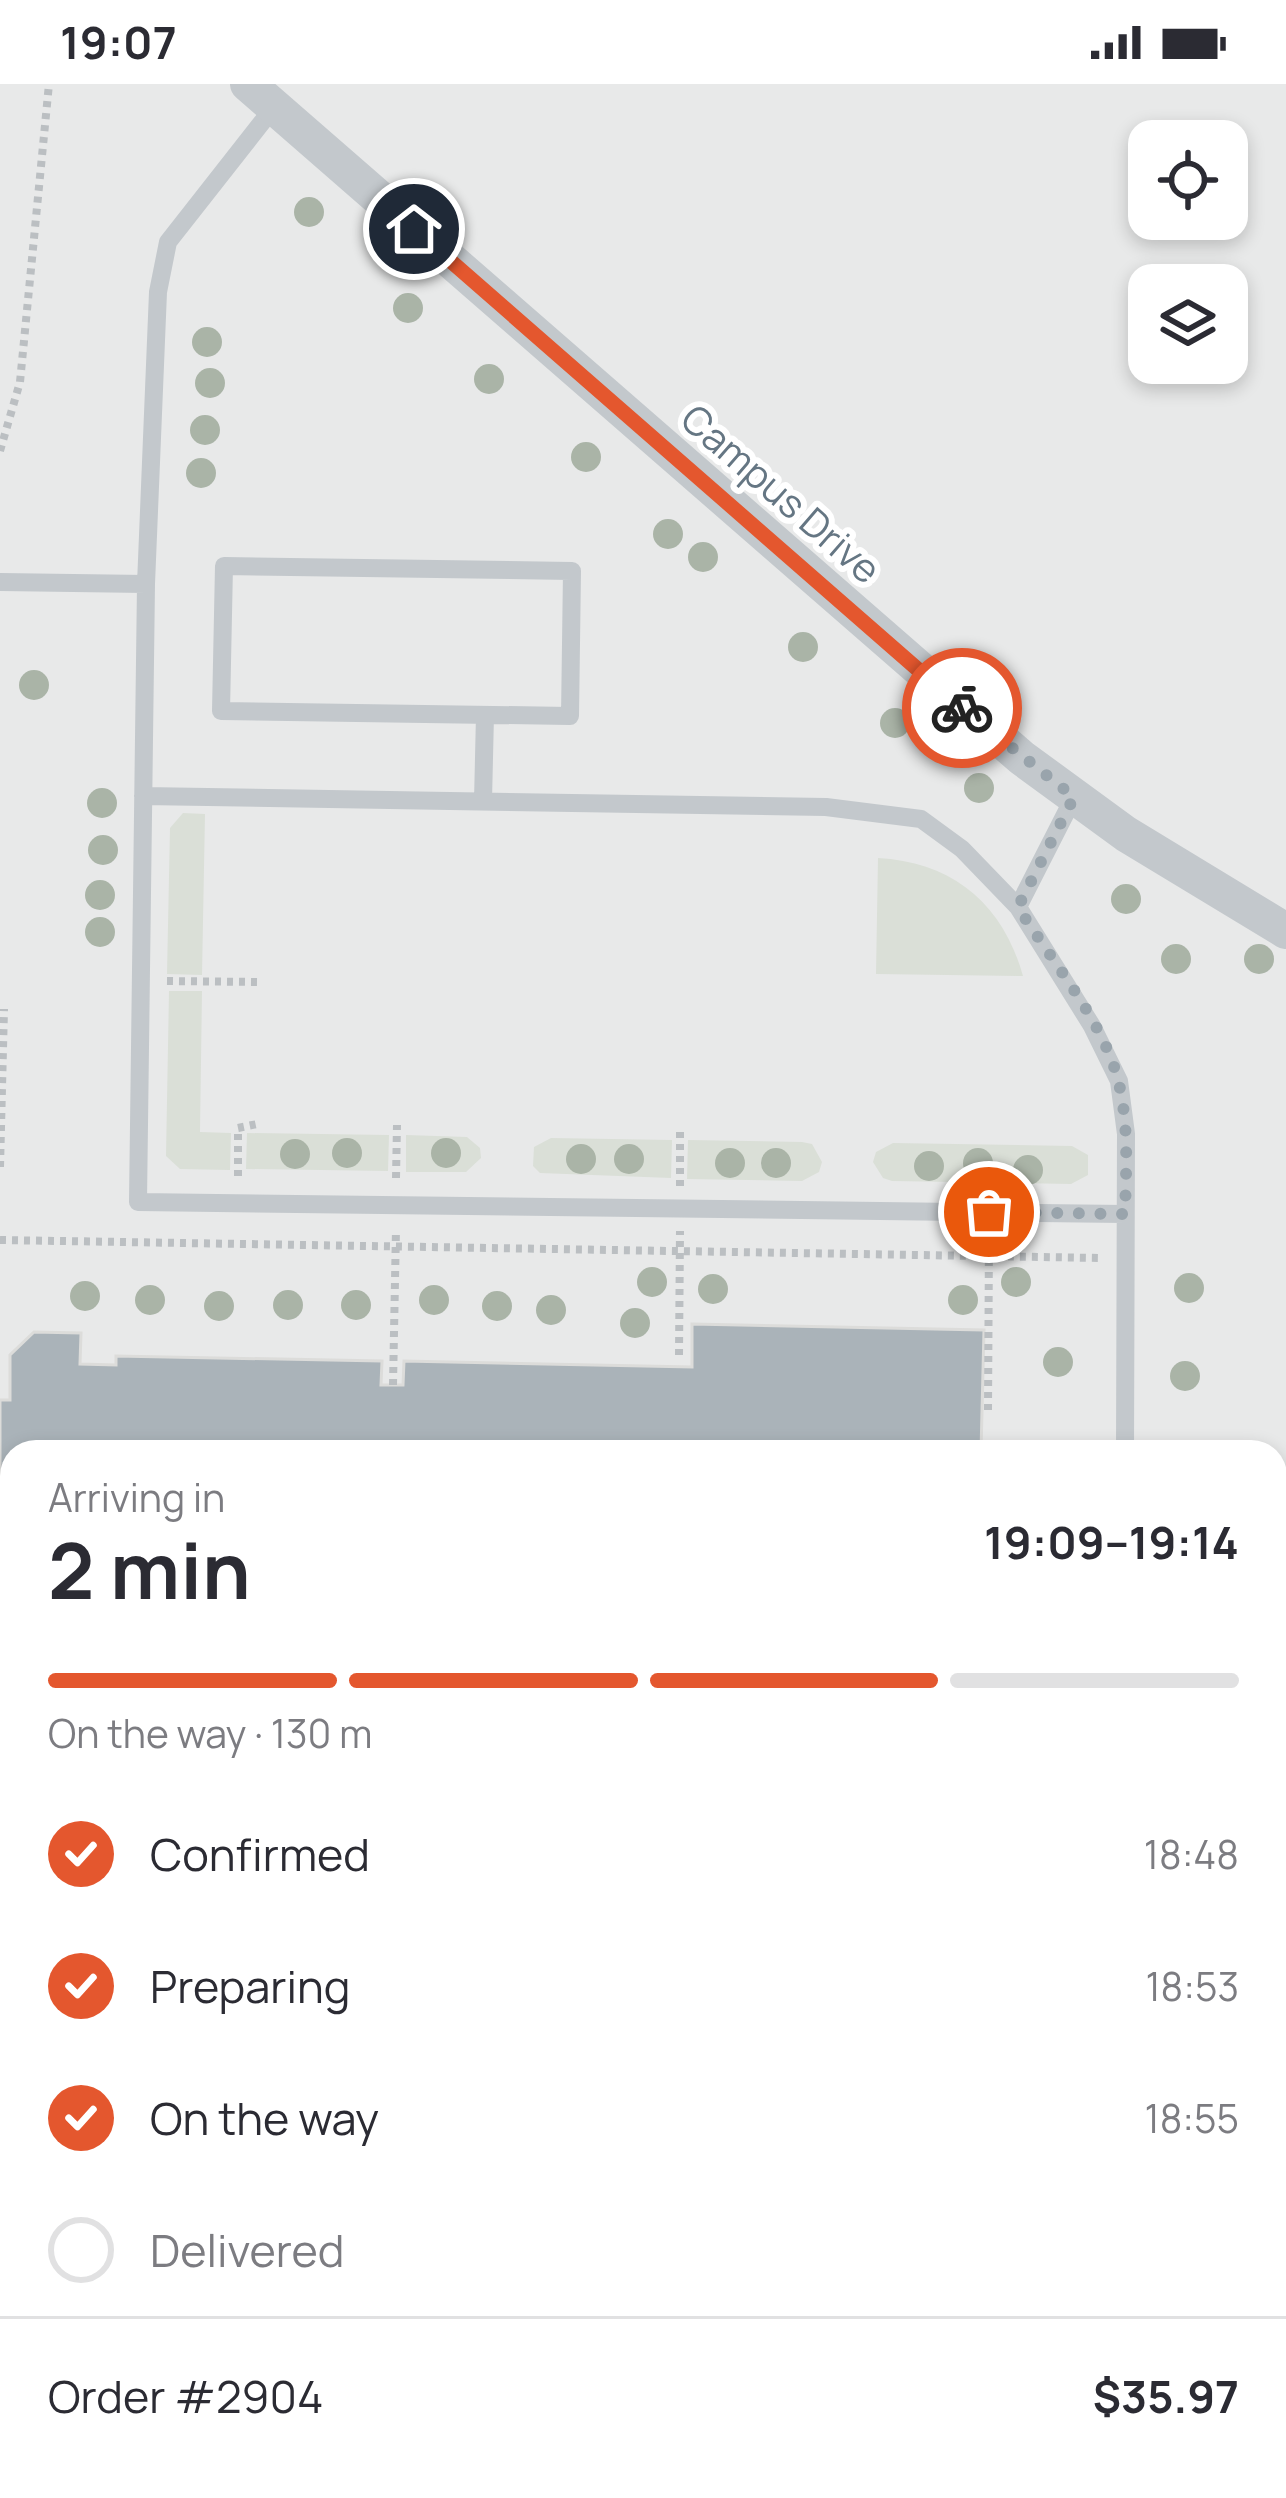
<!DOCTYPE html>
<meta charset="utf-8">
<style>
body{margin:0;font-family:Manrope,sans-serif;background:#f7f7f7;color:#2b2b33;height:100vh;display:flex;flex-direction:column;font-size:45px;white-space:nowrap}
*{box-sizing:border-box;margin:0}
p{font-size:39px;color:#7c7c81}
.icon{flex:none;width:66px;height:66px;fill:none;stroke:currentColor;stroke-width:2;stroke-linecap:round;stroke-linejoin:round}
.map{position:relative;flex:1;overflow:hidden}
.drawer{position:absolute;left:0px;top:1356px;width:1287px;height:1059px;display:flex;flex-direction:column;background:#fff;border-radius:36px 36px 0 0;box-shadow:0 6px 18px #0003}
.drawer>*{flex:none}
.fabs{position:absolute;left:1128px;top:36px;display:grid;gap:24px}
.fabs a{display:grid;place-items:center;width:120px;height:120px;border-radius:24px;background:#fff;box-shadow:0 6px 18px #0003;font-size:60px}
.pin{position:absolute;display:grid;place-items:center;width:102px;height:102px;color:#fff;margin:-51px;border:6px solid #fff;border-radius:50%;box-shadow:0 3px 12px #0007}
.courier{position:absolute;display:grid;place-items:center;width:120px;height:120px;margin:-60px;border:9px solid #e4572e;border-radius:50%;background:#fff;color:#222;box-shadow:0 3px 15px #0007}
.overview em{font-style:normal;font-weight:700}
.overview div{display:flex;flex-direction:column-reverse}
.overview{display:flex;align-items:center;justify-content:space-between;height:204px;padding:0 48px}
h1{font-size:78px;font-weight:700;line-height:90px}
.bar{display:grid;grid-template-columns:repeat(4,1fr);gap:18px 12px;align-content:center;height:144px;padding:0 48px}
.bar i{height:15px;border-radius:9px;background:#e1e1e2}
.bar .selected{background:#e4572e}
.bar p{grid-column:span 4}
.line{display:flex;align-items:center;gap:30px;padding:0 48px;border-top:3px solid #e1e1e2}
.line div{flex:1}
ol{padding:0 48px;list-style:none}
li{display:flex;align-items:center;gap:36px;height:132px}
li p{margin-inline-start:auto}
li .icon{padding:12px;border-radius:50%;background:#e4572e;color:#fff;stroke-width:4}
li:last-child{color:#7c7c81}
li i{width:66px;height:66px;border:6px solid #e1e1e2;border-radius:50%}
.status{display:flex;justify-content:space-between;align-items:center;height:84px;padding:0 60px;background:#fff;direction:ltr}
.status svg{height:33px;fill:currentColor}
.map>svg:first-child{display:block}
.built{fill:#e8e9e9;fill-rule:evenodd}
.green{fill:#dadfd7}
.building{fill:#aab3b9;stroke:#dcdcda;stroke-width:3}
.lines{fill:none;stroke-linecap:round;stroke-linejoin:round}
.primary-casing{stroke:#b5babe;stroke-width:62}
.path{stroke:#bbbfc2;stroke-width:8;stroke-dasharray:6 6;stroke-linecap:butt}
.lane{stroke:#c3c8cc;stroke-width:18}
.street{stroke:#c3c8cc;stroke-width:36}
.primary{stroke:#fff;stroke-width:57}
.tree{fill:#aab4a7}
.done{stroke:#99a4ac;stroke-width:12;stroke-dasharray:0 21.6}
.route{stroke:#e4572e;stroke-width:15}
.labels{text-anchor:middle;stroke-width:12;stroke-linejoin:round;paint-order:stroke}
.street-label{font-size:39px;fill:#657683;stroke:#fff}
</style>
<div class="status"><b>19:07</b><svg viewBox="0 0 49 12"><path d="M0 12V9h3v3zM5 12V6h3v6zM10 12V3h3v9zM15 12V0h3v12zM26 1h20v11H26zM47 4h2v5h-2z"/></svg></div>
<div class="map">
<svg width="1286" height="2414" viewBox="0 0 1286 2414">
<rect width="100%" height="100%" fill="#fafaf8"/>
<!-- built -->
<path class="built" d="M 0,0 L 1286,0 L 1286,2414 L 1187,2414 L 1029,2403 L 1275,2403 L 1275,1368 L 12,1368 L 12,2364 L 0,2364 ZM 1149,57 L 1227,57 L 1227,135 L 1149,135 ZM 1149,201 L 1227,201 L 1227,279 L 1149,279 Z"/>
<!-- green -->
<path class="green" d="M 183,729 L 205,730 L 202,891 L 167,890 L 170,744 Z
M 878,774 C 953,778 1003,820 1023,892 L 876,890 Z
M 169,907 L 202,907 L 200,1048 L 231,1049 L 230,1086 L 180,1085 L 166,1072 Z
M 247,1049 L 389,1051 L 388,1087 L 246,1085 Z
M 406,1051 L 467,1053 L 480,1064 L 481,1074 L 466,1088 L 406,1088 Z
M 551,1054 L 672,1056 L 671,1094 L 540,1089 L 533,1082 L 534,1063 Z
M 688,1056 L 802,1058 L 812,1060 L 822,1078 L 819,1088 L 802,1097 L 687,1095 Z
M 893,1059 L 1072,1062 L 1088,1071 L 1088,1091 L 1071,1100 L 892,1097 L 883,1094 L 873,1078 L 876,1068 Z"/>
<!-- building -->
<path class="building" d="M 692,1240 L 984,1246 L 981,1368 L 690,1368 L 690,1361 L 660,1361 L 660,1368 L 12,1368 L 12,2190 L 0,2190 L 0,1316 L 10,1316 L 10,1271 L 34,1248 L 81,1249 L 80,1280 L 116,1281 L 116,1272 L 382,1277 L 381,1301 L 403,1301 L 404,1277 L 692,1283 Z"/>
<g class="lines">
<!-- primary casing -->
<g class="primary-casing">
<path id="primary" d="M 0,2386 L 12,2386
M 560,2403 L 824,2414"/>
</g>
<!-- path -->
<path class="path" d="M 0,367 L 20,298 L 49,0
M 167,897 L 259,898
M 0,1083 L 4,925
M 238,1092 L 238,1044 L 257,1040
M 396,1094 L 397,1041
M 680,1102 L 680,1045
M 0,1156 L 1102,1174
M 679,1271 L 680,1147
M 393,1301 L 396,1145
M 988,1326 L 989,1153
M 0,2210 L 12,2210"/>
<!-- lane -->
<path class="lane" d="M 274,23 L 168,158 L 158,208 L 146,500 L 138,1118 L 1125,1130
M 224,482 L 572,487 L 570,632 L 221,627 Z
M 0,498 L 146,500
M 143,712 L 826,723 L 921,735 L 962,765 L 1018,823 L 1092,942 L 1119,997 L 1126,1050 L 1125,1368
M 483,717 L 485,631
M 1018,823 L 1074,713
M 1275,1712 L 1286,1712"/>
<!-- street -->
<path class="street" d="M 248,0 L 1022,674 L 1126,750 L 1286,847"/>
<!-- primary -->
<use href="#primary" class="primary"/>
</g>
<!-- trees -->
<g class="tree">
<circle cx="309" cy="128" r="15"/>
<circle cx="408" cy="224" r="15"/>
<circle cx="207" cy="258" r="15"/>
<circle cx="489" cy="295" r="15"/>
<circle cx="210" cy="299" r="15"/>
<circle cx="205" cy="346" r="15"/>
<circle cx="586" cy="373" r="15"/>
<circle cx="201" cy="389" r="15"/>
<circle cx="668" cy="450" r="15"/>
<circle cx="703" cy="473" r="15"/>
<circle cx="803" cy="563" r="15"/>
<circle cx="34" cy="601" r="15"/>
<circle cx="895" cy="639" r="15"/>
<circle cx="979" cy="704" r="15"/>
<circle cx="102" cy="719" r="15"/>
<circle cx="103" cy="766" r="15"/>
<circle cx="100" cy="811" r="15"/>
<circle cx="1126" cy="815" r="15"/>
<circle cx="100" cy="848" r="15"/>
<circle cx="1176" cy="875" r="15"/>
<circle cx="1259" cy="875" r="15"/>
<circle cx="347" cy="1069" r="15"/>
<circle cx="446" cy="1069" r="15"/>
<circle cx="295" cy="1070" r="15"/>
<circle cx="581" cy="1075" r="15"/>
<circle cx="629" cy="1075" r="15"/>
<circle cx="730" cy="1079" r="15"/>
<circle cx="776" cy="1079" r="15"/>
<circle cx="978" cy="1079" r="15"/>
<circle cx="929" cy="1082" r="15"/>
<circle cx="1028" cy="1086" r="15"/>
<circle cx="652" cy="1198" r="15"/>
<circle cx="1016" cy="1198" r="15"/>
<circle cx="1189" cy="1204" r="15"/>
<circle cx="713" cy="1205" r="15"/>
<circle cx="85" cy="1212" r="15"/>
<circle cx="150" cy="1216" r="15"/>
<circle cx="434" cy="1216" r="15"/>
<circle cx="963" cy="1216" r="15"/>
<circle cx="288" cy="1221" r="15"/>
<circle cx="356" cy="1221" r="15"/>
<circle cx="219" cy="1222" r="15"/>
<circle cx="497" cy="1222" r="15"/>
<circle cx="551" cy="1226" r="15"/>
<circle cx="635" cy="1239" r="15"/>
<circle cx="1058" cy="1278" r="15"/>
<circle cx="1185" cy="1292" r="15"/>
</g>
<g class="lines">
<!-- done -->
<path class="done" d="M 962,624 L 1074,713 L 1018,823 C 1051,876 1105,939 1119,1000 C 1129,1043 1126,1087 1125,1130 L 989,1128"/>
<!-- route -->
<path class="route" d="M 414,145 L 962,624"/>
</g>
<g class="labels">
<!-- street labels -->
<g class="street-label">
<text transform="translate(781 410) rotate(41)" y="14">Campus Drive</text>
</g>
</g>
</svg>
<div class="fabs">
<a><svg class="icon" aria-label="locate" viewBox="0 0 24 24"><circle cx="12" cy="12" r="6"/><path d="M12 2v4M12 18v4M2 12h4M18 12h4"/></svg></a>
<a><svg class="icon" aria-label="layers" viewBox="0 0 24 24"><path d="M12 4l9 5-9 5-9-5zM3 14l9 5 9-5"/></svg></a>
</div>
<div class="pin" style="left:989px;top:1128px;background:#ea580c"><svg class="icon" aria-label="bag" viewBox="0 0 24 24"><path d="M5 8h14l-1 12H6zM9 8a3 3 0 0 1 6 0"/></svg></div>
<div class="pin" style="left:414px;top:145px;background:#1f2937"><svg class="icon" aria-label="home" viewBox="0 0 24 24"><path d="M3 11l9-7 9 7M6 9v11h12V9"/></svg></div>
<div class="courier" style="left:962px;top:624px"><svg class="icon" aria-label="bike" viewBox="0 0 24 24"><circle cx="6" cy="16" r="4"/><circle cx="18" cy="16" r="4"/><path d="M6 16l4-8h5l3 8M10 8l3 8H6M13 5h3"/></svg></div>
<section class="drawer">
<div class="overview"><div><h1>2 min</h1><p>Arriving in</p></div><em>19:09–19:14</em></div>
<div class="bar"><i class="selected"></i><i class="selected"></i><i class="selected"></i><i></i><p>On the way · 130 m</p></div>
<ol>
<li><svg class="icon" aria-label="check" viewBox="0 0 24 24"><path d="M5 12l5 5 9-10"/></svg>Confirmed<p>18:48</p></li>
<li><svg class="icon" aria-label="check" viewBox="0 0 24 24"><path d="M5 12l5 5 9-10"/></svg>Preparing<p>18:53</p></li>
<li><svg class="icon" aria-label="check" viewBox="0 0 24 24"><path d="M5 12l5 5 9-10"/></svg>On the way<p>18:55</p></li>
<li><i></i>Delivered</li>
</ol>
<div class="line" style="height:156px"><div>Order #2904</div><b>$35.97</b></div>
</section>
</div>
